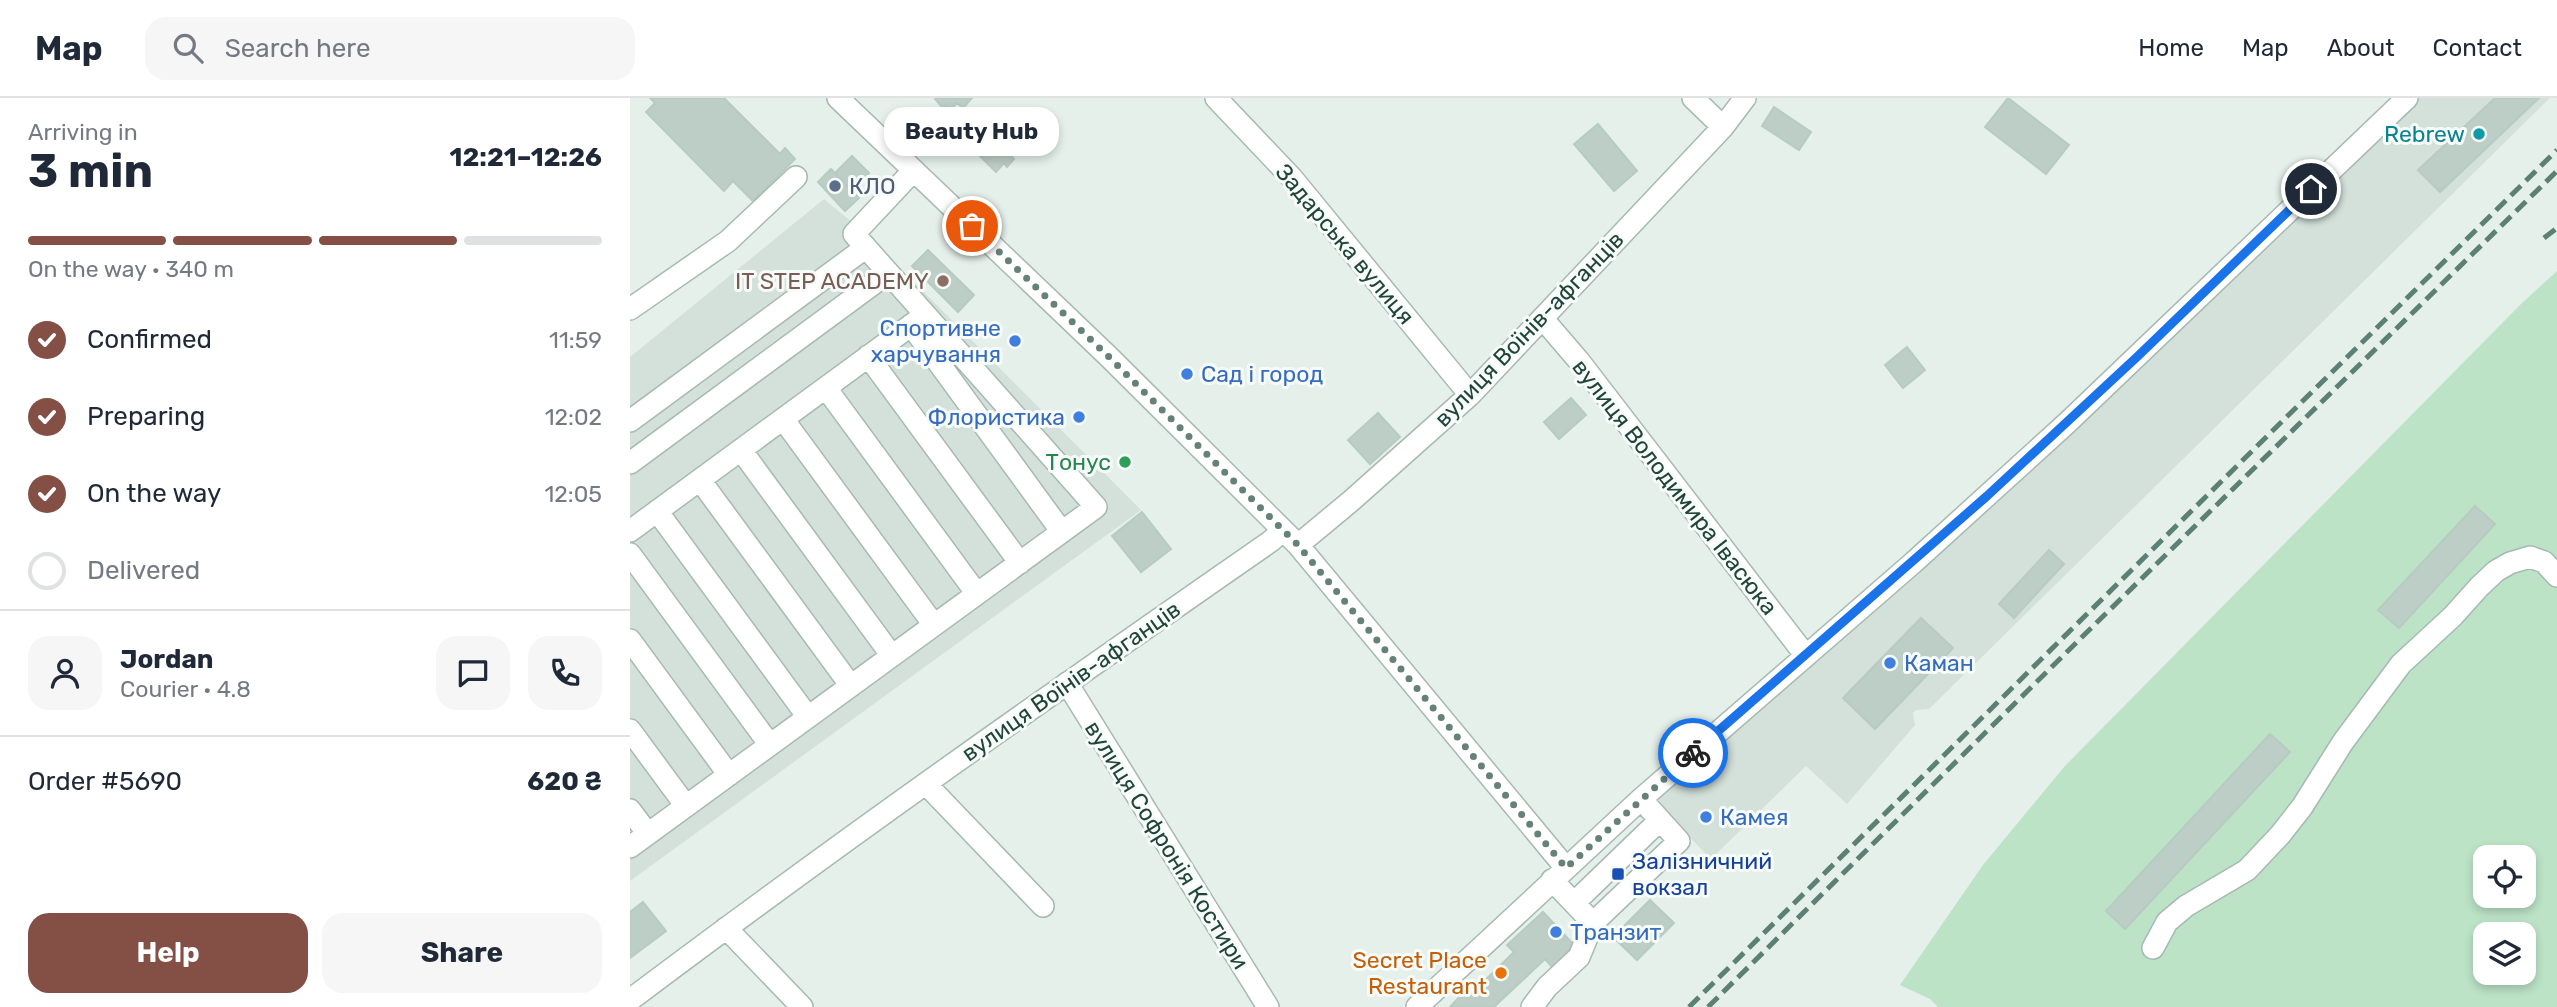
<!DOCTYPE html>
<meta charset="utf-8">
<style>
body{margin:0;font-family:Rubik,sans-serif;background:#f6f6f7;color:#1f2937;height:100vh;display:flex;flex-direction:column;font-size:26px;white-space:nowrap}
*{box-sizing:border-box;margin:0}
p{font-size:23px;color:#747a83}
.icon{flex:none;width:38px;height:38px;fill:none;stroke:currentColor;stroke-width:2;stroke-linecap:round;stroke-linejoin:round}
.map{position:relative;flex:1;overflow:hidden}
.details{display:flex;flex-direction:column;background:#fff;width:630px}
.details>*{flex:none}
.buttons{position:absolute;left:1843px;top:747px;display:grid;gap:14px}
.buttons a{display:grid;place-items:center;width:63px;height:63px;border-radius:14px;background:#fff;box-shadow:0 4px 10px #0003;font-size:35px}
.pin{position:absolute;display:grid;place-items:center;width:60px;height:60px;color:#fff;margin:-30px;border:4px solid #fff;border-radius:50%;box-shadow:0 2px 7px #0007}
.courier{position:absolute;display:grid;place-items:center;width:70px;height:70px;margin:-35px;border:5px solid #1a73e8;border-radius:50%;background:#fff;color:#222;box-shadow:0 2px 9px #0007}
.bubble{position:absolute;height:49px;border-radius:21px;background:#fff;box-shadow:0 4px 10px #0003;font-size:23px;font-weight:700;line-height:49px;text-align:center}
.summary em{font-style:normal;font-weight:700}
.summary div{display:flex;flex-direction:column-reverse}
.summary{display:flex;align-items:center;justify-content:space-between;height:119px;padding:0 28px}
h1{font-size:46px;font-weight:700;line-height:52px}
.bar{display:grid;grid-template-columns:repeat(4,1fr);gap:10px 7px;align-content:center;height:84px;padding:0 28px}
.bar i{height:9px;border-radius:5px;background:#e0e1e3}
.bar .active{background:#844f44}
.bar p{grid-column:span 4}
.line{display:flex;align-items:center;gap:18px;padding:0 28px;border-top:2px solid #e0e1e3}
.line div{flex:1}
.round{display:grid;place-items:center;flex:none;width:74px;height:74px;border-radius:21px;background:#f6f6f7}
ol{padding:0 28px;list-style:none}
li{display:flex;align-items:center;gap:21px;height:77px}
li p{margin-inline-start:auto}
li .icon{padding:7px;border-radius:50%;background:#844f44;color:#fff;stroke-width:4}
li:last-child{color:#747a83}
li i{width:38px;height:38px;border:4px solid #e0e1e3;border-radius:50%}
.action{display:flex;gap:14px;margin-top:auto;padding:14px 28px}
.action a{flex:1;height:80px;border-radius:21px;background:#844f44;color:#fff;font-size:28px;font-weight:700;line-height:80px;text-align:center}
.action a+a{background:#f6f6f7;color:#1f2937}
header{display:flex;align-items:center;gap:42px;box-sizing:border-box;height:98px;padding:0 35px;background:#fff;border-bottom:2px solid #e0e1e3}
header strong{font-size:33px}
nav{display:flex;gap:38px;margin-inline-start:auto;font-size:24px}
.search{width:490px;height:63px;background:#f6f6f7;display:flex;align-items:center;gap:18px;box-sizing:border-box;padding:0 24px;border-radius:21px;color:#747a83;font-size:26px}
main{display:flex;flex:1;min-height:0}
.map>svg:first-child{display:block}
.built{fill:#d3e1da}
.green{fill:#bce3c6;fill-rule:evenodd}
.building{fill:#bdcec7;stroke:#b6cbc2;stroke-width:2}
.lines{fill:none;stroke-linecap:round;stroke-linejoin:round}
.minor-casing{stroke:#a6b9b3;stroke-width:24}
.minor{stroke:#fff;stroke-width:21}
.rail{stroke:#5c8076;stroke-width:5;stroke-dasharray:14 7;stroke-linecap:butt}
.done{stroke:#668179;stroke-width:7;stroke-dasharray:0 12.6}
.route{stroke:#1a73e8;stroke-width:9}
.culture-dot{fill:#0f9aa8;stroke:#f7fbf9;stroke-width:2.5}
.service-dot{fill:#5c6f8a;stroke:#f7fbf9;stroke-width:2.5}
.education-dot{fill:#8d6e63;stroke:#f7fbf9;stroke-width:2.5}
.shop-dot{fill:#3f7fe0;stroke:#f7fbf9;stroke-width:2.5}
.leisure-dot{fill:#2e9e5b;stroke:#f7fbf9;stroke-width:2.5}
.transit-dot{fill:#1a4fb4;stroke:#f7fbf9;stroke-width:2.5}
.food-dot{fill:#e8710a;stroke:#f7fbf9;stroke-width:2.5}
.labels{text-anchor:middle;stroke-width:6;stroke-linejoin:round;paint-order:stroke}
.culture-label{font-size:23px;fill:#0d838f;stroke:#f7fbf9;text-anchor:end}
.service-label{font-size:23px;fill:#4e5e75;stroke:#f7fbf9;text-anchor:start}
.street-label{font-size:23px;fill:#21453b;stroke:#f7fbf9}
.education-label{font-size:23px;fill:#785e54;stroke:#f7fbf9;text-anchor:end}
.shop-label{font-size:23px;fill:#366cbe;stroke:#f7fbf9;text-anchor:start}
.leisure-label{font-size:23px;fill:#27864d;stroke:#f7fbf9;text-anchor:end}
.transit-label{font-size:23px;fill:#164399;stroke:#f7fbf9;text-anchor:start}
.food-label{font-size:23px;fill:#c56008;stroke:#f7fbf9;text-anchor:end}
</style>
<header>
<strong>Map</strong>
<div class="search"><svg class="icon" aria-label="search" viewBox="0 0 24 24"><circle cx="10" cy="10" r="6"/><path d="M15 15l6 6"/></svg>Search here</div>
<nav><a>Home</a><a>Map</a><a>About</a><a>Contact</a></nav>
</header>
<main>
<section class="details">
<div class="summary"><div><h1>3 min</h1><p>Arriving in</p></div><em>12:21–12:26</em></div>
<div class="bar"><i class="active"></i><i class="active"></i><i class="active"></i><i></i><p>On the way · 340 m</p></div>
<ol>
<li><svg class="icon" aria-label="check" viewBox="0 0 24 24"><path d="M5 12l5 5 9-10"/></svg>Confirmed<p>11:59</p></li>
<li><svg class="icon" aria-label="check" viewBox="0 0 24 24"><path d="M5 12l5 5 9-10"/></svg>Preparing<p>12:02</p></li>
<li><svg class="icon" aria-label="check" viewBox="0 0 24 24"><path d="M5 12l5 5 9-10"/></svg>On the way<p>12:05</p></li>
<li><i></i>Delivered</li>
</ol>
<div class="line" style="height:126px"><a class="round"><svg class="icon" aria-label="person" viewBox="0 0 24 24"><circle cx="12" cy="8" r="4"/><path d="M4 21q1-7 8-7t8 7"/></svg></a><div><b>Jordan</b><p>Courier · 4.8</p></div><a class="round"><svg class="icon" aria-label="chat" viewBox="0 0 24 24"><path d="M4 5h16v11H9l-5 4z"/></svg></a><a class="round"><svg class="icon" aria-label="phone" viewBox="0 0 24 24"><path d="M5 4h4l2 5-3 2q2 4 5 5l2-3 5 2v4C11 20 4 13 5 4z"/></svg></a></div>
<div class="line" style="height:91px"><div>Order #5690</div><b>620 ₴</b></div>
<div class="action"><a>Help</a><a>Share</a></div>
</section>
<div class="map">
<svg width="1927" height="909" viewBox="0 0 1927 909">
<rect width="100%" height="100%" fill="#e5f0eb"/>
<!-- built -->
<path class="built" d="M 1777,0 L 1920,0 L 1299,611 L 1286,612 L 1283,615 L 1285,627 L 1217,706 L 1176,668 L 1081,761 L 1029,708 L 1011,701 Z
M 194,101 L 229,130 L 265,165 L 511,412 L 0,783 L 0,259 Z"/>
<!-- green -->
<path class="green" d="M 1927,173 L 1927,909 L 1308,909 L 1300,901 L 1270,887 L 1353,767 L 1434,669 L 1891,206 ZM 1855,760 L 1894,760 L 1894,798 L 1855,798 ZM 1855,836 L 1894,836 L 1894,875 L 1855,875 Z"/>
<!-- building -->
<path class="building" d="M 20,0 L 94,0 L 150,56 L 155,50 L 165,61 L 123,103 L 103,83 L 94,93 L 16,14 L 25,5 Z
M 306,0 L 342,0 L 333,10 L 327,5 L 320,12 L 316,7 L 313,10 L 305,1 Z
M 1378,0 L 1439,47 L 1416,76 L 1355,29 Z
M 1865,0 L 1909,0 L 1810,94 L 1788,72 Z
M 1144,9 L 1181,34 L 1169,52 L 1132,28 Z
M 360,24 L 386,49 L 380,57 L 384,61 L 377,69 L 374,65 L 366,74 L 339,47 Z
M 968,26 L 1007,73 L 984,93 L 944,46 Z
M 222,58 L 239,75 L 222,93 L 205,75 Z
M 201,71 L 229,100 L 215,113 L 188,84 Z
M 298,152 L 344,197 L 328,214 L 282,168 Z
M 1277,249 L 1295,272 L 1273,290 L 1255,267 Z
M 941,300 L 956,317 L 929,341 L 914,324 Z
M 748,315 L 770,339 L 740,366 L 718,342 Z
M 1845,408 L 1865,426 L 1769,530 L 1748,512 Z
M 512,414 L 541,451 L 511,474 L 482,438 Z
M 1419,452 L 1434,466 L 1384,520 L 1369,506 Z
M 1291,520 L 1323,550 L 1245,631 L 1213,600 Z
M 1640,636 L 1660,654 L 1495,831 L 1476,813 Z
M 1020,802 L 1044,825 L 1007,862 L 983,839 Z
M 13,804 L 36,833 L 0,860 L 0,814 Z
M 913,814 L 945,848 L 923,870 L 915,861 L 864,909 L 820,909 L 833,895 L 837,900 L 884,854 L 877,847 Z"/>
<g class="lines">
<!-- minor casing -->
<g class="minor-casing">
<path id="minor" d="M 208,0 L 478,258 L 668,447 L 936,770
M 586,0 L 662,80 L 840,297
M 1063,0 L 1093,29
M 0,211 L 98,143 L 166,79
M 913,221 L 949,263 L 1176,558
M 281,227 L 432,434
M 238,258 L 390,465
M 196,290 L 347,496
M 153,321 L 304,527
M 0,323 L 235,150
M 111,352 L 262,558
M 0,365 L 258,175
M 70,382 L 221,588
M 27,413 L 178,619
M 0,433 L 295,217
M 668,447 L 721,403 L 840,297 L 1093,29 L 1115,0
M 0,456 L 140,647
M 0,542 L 99,677
M 437,585 L 638,909
M 0,632 L 56,708
M 296,686 L 413,808
M 0,712 L 18,736
M 0,749 L 466,409 L 224,136 L 283,73
M 922,782 L 963,825 L 1049,743 L 1011,701
M 944,805 L 1030,722
M 96,830 L 172,909
M 1523,850 L 1537,824 L 1556,808 L 1617,772 L 1650,737 L 1672,709 L 1713,644 L 1771,566 L 1823,518 L 1849,489 L 1866,473 L 1880,465 L 1900,459 L 1914,464 L 1927,478
M 0,902 C 210,744 425,593 641,443 L 653,432
M 787,909 L 1011,701 L 1284,464 L 1437,325 L 1777,0
M 902,909 L 917,889 L 949,859 L 963,825"/>
</g>
<!-- minor -->
<use href="#minor" class="minor"/>
<!-- rail -->
<path class="rail" d="M 1914,140 L 1927,130
M 1059,909 L 1927,52
M 1078,909 L 1450,541 L 1927,73"/>
</g>
<g class="lines">
<!-- done -->
<path class="done" d="M 342,128 L 478,258 L 668,447 L 936,770 L 1063,655"/>
<!-- route -->
<path class="route" d="M 1063,655 L 1357,398 L 1508,258 L 1681,91"/>
</g>
<!-- markers -->
<circle class="culture-dot" cx="1849" cy="36" r="7"/>
<circle class="service-dot" cx="205" cy="88" r="7"/>
<circle class="education-dot" cx="313" cy="183" r="7"/>
<g class="shop-dot">
<circle cx="385" cy="243" r="7"/>
<circle cx="557" cy="276" r="7"/>
<circle cx="449" cy="319" r="7"/>
<circle cx="1260" cy="565" r="7"/>
<circle cx="1076" cy="719" r="7"/>
<circle cx="926" cy="834" r="7"/>
</g>
<circle class="leisure-dot" cx="495" cy="364" r="7"/>
<rect class="transit-dot" x="981" y="769" width="14" height="14" rx="3.5"/>
<circle class="food-dot" cx="871" cy="875" r="7"/>
<g class="labels">
<!-- culture labels -->
<g class="culture-label">
<text x="1835" y="44">Rebrew</text>
</g>
<!-- service labels -->
<g class="service-label">
<text x="219" y="96">КЛО</text>
</g>
<!-- street labels -->
<g class="street-label">
<text transform="translate(715 146) rotate(50)" y="8">Задарська вулиця</text>
<text transform="translate(899 231) rotate(-46)" y="8">вулиця Воїнів-афганців</text>
<text transform="translate(1045 389) rotate(52)" y="8">вулиця Володимира Івасюка</text>
<text transform="translate(441 583) rotate(-35)" y="8">вулиця Воїнів-афганців</text>
<text transform="translate(537 747) rotate(58)" y="8">вулиця Софронія Костири</text>
</g>
<!-- education labels -->
<g class="education-label">
<text x="299" y="191">IT STEP ACADEMY</text>
</g>
<!-- shop labels -->
<g class="shop-label">
<text x="371" y="238" text-anchor="end">Спортивне<tspan x="371" dy="26">харчування</tspan></text>
<text x="571" y="284">Сад і город</text>
<text x="435" y="327" text-anchor="end">Флористика</text>
<text x="1274" y="573">Каман</text>
<text x="1090" y="727">Камея</text>
<text x="940" y="842">Транзит</text>
</g>
<!-- leisure labels -->
<g class="leisure-label">
<text x="481" y="372">Тонус</text>
</g>
<!-- transit labels -->
<g class="transit-label">
<text x="1002" y="771">Залізничний<tspan x="1002" dy="26">вокзал</tspan></text>
</g>
<!-- food labels -->
<g class="food-label">
<text x="857" y="870">Secret Place<tspan x="857" dy="26">Restaurant</tspan></text>
</g>
</g>
</svg>
<div class="buttons">
<a><svg class="icon" aria-label="locate" viewBox="0 0 24 24"><circle cx="12" cy="12" r="6"/><path d="M12 2v4M12 18v4M2 12h4M18 12h4"/></svg></a>
<a><svg class="icon" aria-label="layers" viewBox="0 0 24 24"><path d="M12 4l9 5-9 5-9-5zM3 14l9 5 9-5"/></svg></a>
</div>
<div class="pin" style="left:342px;top:128px;background:#ea580c"><svg class="icon" aria-label="bag" viewBox="0 0 24 24"><path d="M5 8h14l-1 12H6zM9 8a3 3 0 0 1 6 0"/></svg></div>
<div class="pin" style="left:1681px;top:91px;background:#1f2937"><svg class="icon" aria-label="home" viewBox="0 0 24 24"><path d="M3 11l9-7 9 7M6 9v11h12V9"/></svg></div>
<div class="courier" style="left:1063px;top:655px"><svg class="icon" aria-label="bike" viewBox="0 0 24 24"><circle cx="6" cy="16" r="4"/><circle cx="18" cy="16" r="4"/><path d="M6 16l4-8h5l3 8M10 8l3 8H6M13 5h3"/></svg></div>
<div class="bubble" style="left:254px;top:9px;width:175px">Beauty Hub</div>
</div>
</main>
